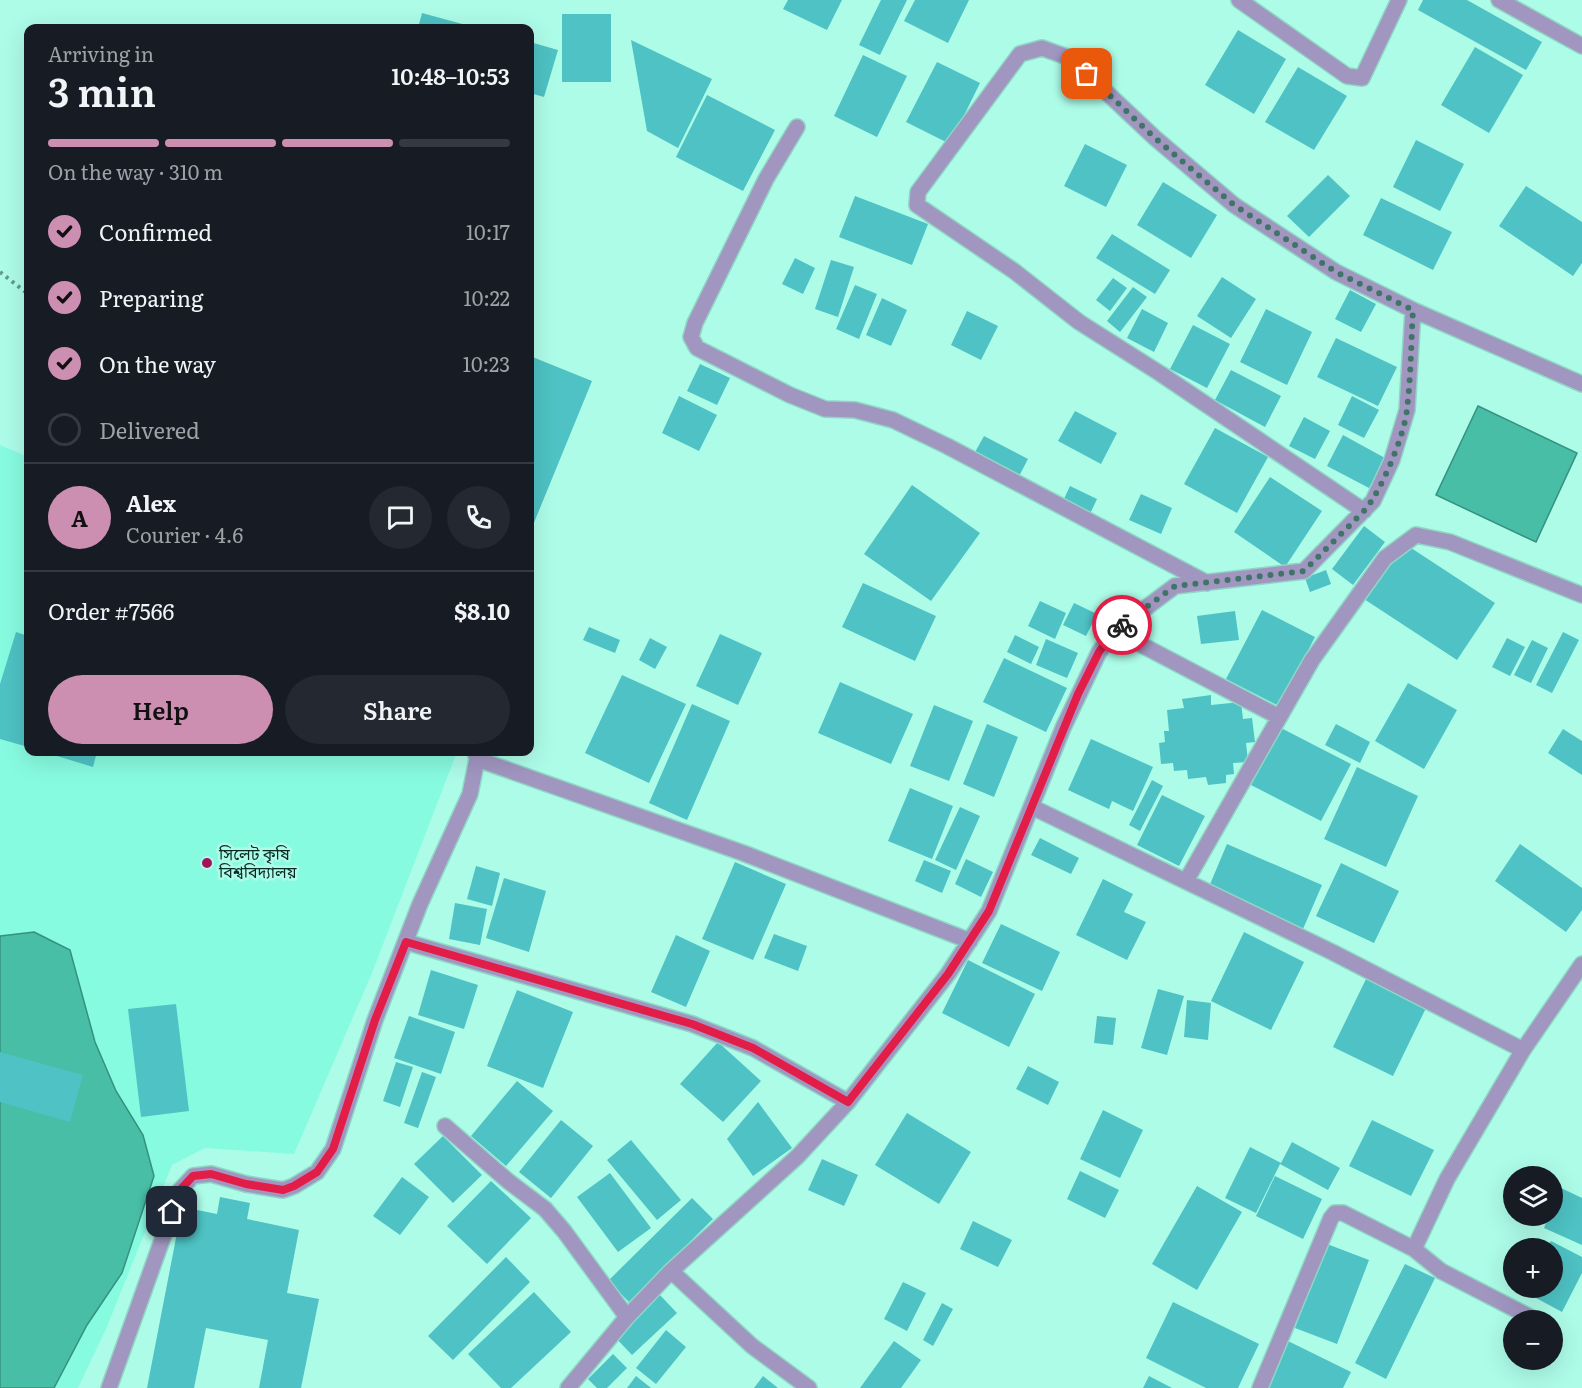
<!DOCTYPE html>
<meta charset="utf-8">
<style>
body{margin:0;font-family:Literata,"Noto Sans Bengali",serif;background:#242831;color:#f1f3f6;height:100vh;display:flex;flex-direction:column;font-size:22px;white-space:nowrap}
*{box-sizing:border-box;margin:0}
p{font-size:20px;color:#9ea1a6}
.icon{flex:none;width:33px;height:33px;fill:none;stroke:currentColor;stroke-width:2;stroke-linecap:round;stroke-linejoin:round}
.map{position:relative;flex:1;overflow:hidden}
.panel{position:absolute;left:24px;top:24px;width:510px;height:732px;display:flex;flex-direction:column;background:#171b24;border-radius:12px;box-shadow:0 6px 24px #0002}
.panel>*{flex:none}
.controls{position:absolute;left:1503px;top:1166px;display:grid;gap:12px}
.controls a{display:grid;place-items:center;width:60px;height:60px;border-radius:50%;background:#171b24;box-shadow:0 6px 24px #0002;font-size:30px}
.pin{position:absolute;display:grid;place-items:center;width:51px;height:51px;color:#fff;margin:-26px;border-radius:12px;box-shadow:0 3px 9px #0006}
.courier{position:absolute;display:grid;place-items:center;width:60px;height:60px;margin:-30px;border:4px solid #e11d48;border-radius:50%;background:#fff;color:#222;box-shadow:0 2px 8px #0007}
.headline em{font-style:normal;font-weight:600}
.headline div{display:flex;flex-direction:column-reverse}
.headline{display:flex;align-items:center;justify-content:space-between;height:102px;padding:0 24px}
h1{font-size:39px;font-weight:600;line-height:45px}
.bar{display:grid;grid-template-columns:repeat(4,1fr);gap:9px 6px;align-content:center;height:72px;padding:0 24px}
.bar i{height:8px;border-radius:4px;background:#363941}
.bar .active{background:#cd8fb1}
.bar p{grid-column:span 4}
.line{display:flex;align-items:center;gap:15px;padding:0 24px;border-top:2px solid #363941}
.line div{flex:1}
.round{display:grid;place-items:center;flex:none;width:63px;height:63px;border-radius:32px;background:#242831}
ol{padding:0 24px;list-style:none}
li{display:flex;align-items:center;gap:18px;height:66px}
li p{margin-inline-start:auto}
li .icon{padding:6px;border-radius:50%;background:#cd8fb1;color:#111;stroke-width:4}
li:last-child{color:#9ea1a6}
li i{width:33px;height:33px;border:3px solid #363941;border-radius:50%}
.action{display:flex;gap:12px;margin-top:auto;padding:12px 24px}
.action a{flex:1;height:69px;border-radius:36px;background:#cd8fb1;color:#111;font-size:24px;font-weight:600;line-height:69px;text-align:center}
.action a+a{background:#242831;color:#f1f3f6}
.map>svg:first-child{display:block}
.built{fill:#87fbe0}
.water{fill:#48bea6;stroke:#34927f;stroke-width:1.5}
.building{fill:#4ec2c4}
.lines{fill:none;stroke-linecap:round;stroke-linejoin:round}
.minor-casing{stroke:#8fd6c5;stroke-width:18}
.path{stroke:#619b8d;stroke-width:4;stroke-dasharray:3 4.5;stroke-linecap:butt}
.minor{stroke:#a196c0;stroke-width:15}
.done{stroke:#417468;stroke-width:6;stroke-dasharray:0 10.8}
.route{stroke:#e11d48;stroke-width:8}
.poi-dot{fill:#a1145c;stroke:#adfce8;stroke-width:2}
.labels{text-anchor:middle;stroke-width:5;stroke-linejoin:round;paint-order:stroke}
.poi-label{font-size:16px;fill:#072a23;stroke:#adfce8;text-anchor:start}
</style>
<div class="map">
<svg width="1582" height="1388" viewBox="0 0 1582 1388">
<rect width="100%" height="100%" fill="#adfce8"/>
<!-- built -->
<path class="built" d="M 0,445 L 28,457 L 28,752 L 457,752 L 372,973 L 294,1154 L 205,1148 L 172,1165 L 106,1329 L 78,1388 L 0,1388 Z"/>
<!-- water -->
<path class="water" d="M 1478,406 L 1577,453 L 1536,542 L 1436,495 Z
M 34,932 L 70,950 L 95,1042 L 116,1091 L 143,1135 L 154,1176 L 122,1273 L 87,1325 L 54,1388 L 0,1388 L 0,936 Z"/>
<!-- building -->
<path class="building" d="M 788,0 L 842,0 L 827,30 L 783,9 Z
M 881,0 L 907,0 L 880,55 L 859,45 Z
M 915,0 L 969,0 L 948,43 L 904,21 Z
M 1423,0 L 1467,0 L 1542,42 L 1526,70 L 1418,10 Z
M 422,13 L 477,28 L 418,28 Z
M 562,14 L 611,14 L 611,82 L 562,82 Z
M 1238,30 L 1286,59 L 1254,114 L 1205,85 Z
M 631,40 L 712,79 L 678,148 L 647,131 Z
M 530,42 L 558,50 L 544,97 L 530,93 Z
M 1475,47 L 1523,75 L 1489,133 L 1441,105 Z
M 863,55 L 907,76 L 877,137 L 834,116 Z
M 937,62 L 980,83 L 950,144 L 906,122 Z
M 1298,67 L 1347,96 L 1314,150 L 1265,122 Z
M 707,95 L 775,130 L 743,191 L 676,157 Z
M 1416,140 L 1464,164 L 1440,211 L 1393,187 Z
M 1085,144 L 1127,165 L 1106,207 L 1064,186 Z
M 1328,175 L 1350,196 L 1309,237 L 1287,216 Z
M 1163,182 L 1217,215 L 1191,258 L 1137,225 Z
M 1526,186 L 1582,222 L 1582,263 L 1573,276 L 1499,226 Z
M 855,196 L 928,224 L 912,265 L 839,237 Z
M 1381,198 L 1452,232 L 1433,270 L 1363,235 Z
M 1112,234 L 1170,270 L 1155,294 L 1096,258 Z
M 795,258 L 815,268 L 803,294 L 782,284 Z
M 831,260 L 854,267 L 838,317 L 815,309 Z
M 1222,277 L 1256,299 L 1231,338 L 1197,316 Z
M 1113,278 L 1127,288 L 1110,311 L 1096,300 Z
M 855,285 L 877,294 L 859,339 L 836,329 Z
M 1133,287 L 1147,297 L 1120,332 L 1107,321 Z
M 1350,290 L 1376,304 L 1361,332 L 1335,319 Z
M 882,298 L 907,310 L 891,346 L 866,335 Z
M 1142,309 L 1168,323 L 1154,352 L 1127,338 Z
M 1266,309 L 1312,332 L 1287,385 L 1240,362 Z
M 967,311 L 998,326 L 981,360 L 951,345 Z
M 1193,325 L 1230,344 L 1207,388 L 1170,369 Z
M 1336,338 L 1397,367 L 1378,406 L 1317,377 Z
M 530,356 L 592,381 L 531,530 L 530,530 Z
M 700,364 L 730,378 L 717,405 L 687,391 Z
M 1231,370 L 1281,396 L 1265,427 L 1215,400 Z
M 679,396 L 717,415 L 699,451 L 662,433 Z
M 1352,396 L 1379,410 L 1364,438 L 1338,425 Z
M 1075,411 L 1117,433 L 1101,464 L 1058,441 Z
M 1304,417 L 1330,431 L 1315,459 L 1289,446 Z
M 1215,428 L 1268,457 L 1237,513 L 1184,484 Z
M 1343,435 L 1385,458 L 1369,488 L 1327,466 Z
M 984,436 L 1028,459 L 1018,478 L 974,454 Z
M 1270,477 L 1322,511 L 1285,567 L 1234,532 Z
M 912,485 L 980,533 L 931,601 L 864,554 Z
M 1070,486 L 1097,499 L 1090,514 L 1063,501 Z
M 1141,494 L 1172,508 L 1161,534 L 1129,520 Z
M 1364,526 L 1385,542 L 1353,585 L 1332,569 Z
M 1402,542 L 1495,603 L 1457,660 L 1364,599 Z
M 1326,570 L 1331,584 L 1310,592 L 1305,578 Z
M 863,583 L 936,616 L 915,661 L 842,627 Z
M 1040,601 L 1066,613 L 1055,639 L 1028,626 Z
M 1074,603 L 1097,614 L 1086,636 L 1063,625 Z
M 1262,610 L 1315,637 L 1279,706 L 1226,679 Z
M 1235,611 L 1239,640 L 1201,644 L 1197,616 Z
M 589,627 L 620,640 L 615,653 L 583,640 Z
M 16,632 L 28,636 L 28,747 L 0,739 L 0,684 Z
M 1563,632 L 1579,640 L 1552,693 L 1536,685 Z
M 720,634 L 762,653 L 738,705 L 696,686 Z
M 1015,635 L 1039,647 L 1031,664 L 1007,652 Z
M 650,638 L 667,647 L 655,669 L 639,660 Z
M 1507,638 L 1525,647 L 1510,676 L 1492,667 Z
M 1046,639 L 1078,653 L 1067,678 L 1036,665 Z
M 1532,640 L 1548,648 L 1531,683 L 1514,675 Z
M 1004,658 L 1067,688 L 1046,732 L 983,702 Z
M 622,675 L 686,704 L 649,783 L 585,753 Z
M 840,682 L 913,714 L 891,764 L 818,733 Z
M 1408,683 L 1457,710 L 1424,769 L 1375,741 Z
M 1211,695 L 1211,705 L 1241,702 L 1243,719 L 1252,718 L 1255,742 L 1246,743 L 1248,762 L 1233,763 L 1234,774 L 1226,775 L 1226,783 L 1208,785 L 1206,777 L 1188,779 L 1187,770 L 1174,771 L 1173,763 L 1161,764 L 1159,743 L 1165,742 L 1164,731 L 1169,731 L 1167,710 L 1184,708 L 1182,699 Z
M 692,704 L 730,721 L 687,820 L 649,803 Z
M 934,705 L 973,721 L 949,781 L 910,766 Z
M 987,724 L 1018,737 L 994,797 L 963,784 Z
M 1336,724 L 1370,742 L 1360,763 L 1325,745 Z
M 1281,728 L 1351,764 L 1321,821 L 1251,785 Z
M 1563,729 L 1582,741 L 1582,775 L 1548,753 Z
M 1091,739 L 1153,767 L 1133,811 L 1112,801 L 1109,809 L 1068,790 Z
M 44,752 L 97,752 L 93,767 Z
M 1357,767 L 1418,796 L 1386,867 L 1324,839 Z
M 1152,780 L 1163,786 L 1140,831 L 1129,825 Z
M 910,788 L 953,806 L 932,859 L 888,841 Z
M 1162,795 L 1205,816 L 1179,866 L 1137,845 Z
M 960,807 L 980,816 L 956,870 L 935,860 Z
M 1040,838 L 1079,858 L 1071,874 L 1031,855 Z
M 1227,844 L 1322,885 L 1303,929 L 1208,889 Z
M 1520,844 L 1582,888 L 1582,910 L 1566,932 L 1495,881 Z
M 966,859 L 993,872 L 981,897 L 955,884 Z
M 924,860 L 951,871 L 942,893 L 915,881 Z
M 735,862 L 786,884 L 753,960 L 702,939 Z
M 1341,863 L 1399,891 L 1374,943 L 1316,916 Z
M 476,866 L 500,873 L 492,906 L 467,899 Z
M 504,878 L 546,891 L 529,952 L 486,938 Z
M 1103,879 L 1133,894 L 1124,912 L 1146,922 L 1127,960 L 1076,935 Z
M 455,903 L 487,909 L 480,945 L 449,939 Z
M 1001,924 L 1060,952 L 1042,991 L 982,963 Z
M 1244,932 L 1304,962 L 1271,1030 L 1211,1001 Z
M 774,934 L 807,946 L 798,971 L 764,958 Z
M 676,935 L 710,951 L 686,1007 L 651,992 Z
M 968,960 L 1035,994 L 1009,1047 L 942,1013 Z
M 431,970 L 478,985 L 464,1029 L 418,1015 Z
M 1366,979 L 1426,1008 L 1393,1076 L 1333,1047 Z
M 1158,989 L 1184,996 L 1167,1055 L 1141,1048 Z
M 517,990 L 573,1012 L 543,1088 L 487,1066 Z
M 1187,1000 L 1211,1003 L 1208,1040 L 1184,1037 Z
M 176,1004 L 189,1111 L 141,1117 L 128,1009 Z
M 409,1016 L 455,1032 L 441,1074 L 394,1058 Z
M 1097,1016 L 1116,1018 L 1113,1045 L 1094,1043 Z
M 718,1042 L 761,1081 L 723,1122 L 680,1084 Z
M 0,1052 L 83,1075 L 70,1122 L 0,1102 Z
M 396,1062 L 413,1067 L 400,1107 L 383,1101 Z
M 1028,1066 L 1059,1082 L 1048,1105 L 1016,1089 Z
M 422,1072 L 436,1077 L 418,1128 L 404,1123 Z
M 517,1081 L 553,1111 L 506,1166 L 471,1136 Z
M 758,1102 L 792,1148 L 753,1176 L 727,1139 Z
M 1103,1110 L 1143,1130 L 1120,1178 L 1080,1159 Z
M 907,1113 L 971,1152 L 939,1204 L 875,1165 Z
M 561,1120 L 593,1146 L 551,1198 L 519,1172 Z
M 1372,1120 L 1434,1150 L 1411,1196 L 1349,1166 Z
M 443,1136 L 482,1175 L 453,1203 L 414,1164 Z
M 631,1140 L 681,1200 L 657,1220 L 607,1160 Z
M 1292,1142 L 1340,1168 L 1328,1190 L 1280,1164 L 1256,1213 L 1225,1198 L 1250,1147 L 1281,1163 Z
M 822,1159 L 858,1175 L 844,1206 L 808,1190 Z
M 1080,1171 L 1119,1190 L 1105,1218 L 1067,1199 Z
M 610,1173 L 651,1228 L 618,1252 L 577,1197 Z
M 1275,1176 L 1322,1199 L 1303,1239 L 1256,1216 Z
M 402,1177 L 429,1197 L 400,1235 L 373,1216 Z
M 491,1181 L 531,1218 L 487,1264 L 447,1226 Z
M 1197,1186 L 1242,1212 L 1197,1290 L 1152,1264 Z
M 1561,1188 L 1582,1198 L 1582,1245 L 1544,1228 L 1549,1215 L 1552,1215 L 1552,1208 Z
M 220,1197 L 250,1203 L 247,1219 L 299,1230 L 287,1293 L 319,1299 L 301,1388 L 259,1388 L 268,1340 L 206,1328 L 194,1388 L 147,1388 L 182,1207 L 217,1214 Z
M 692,1198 L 713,1219 L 629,1302 L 608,1281 Z
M 973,1221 L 1012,1240 L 998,1267 L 960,1249 Z
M 1551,1241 L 1582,1257 L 1582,1273 L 1562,1312 L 1523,1291 L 1525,1287 L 1552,1287 L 1552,1248 L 1547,1248 Z
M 1327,1244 L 1369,1260 L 1337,1344 L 1295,1328 Z
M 506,1257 L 530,1282 L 453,1360 L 428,1336 Z
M 1405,1264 L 1435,1278 L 1386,1379 L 1355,1363 Z
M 903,1282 L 926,1293 L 907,1331 L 884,1319 Z
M 534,1292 L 571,1332 L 511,1388 L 501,1388 L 468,1354 Z
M 658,1293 L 677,1313 L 632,1355 L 613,1335 Z
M 1173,1302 L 1259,1344 L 1238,1388 L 1206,1388 L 1146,1358 Z
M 942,1303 L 953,1309 L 933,1346 L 923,1340 Z
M 666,1330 L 686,1347 L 656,1384 L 636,1368 Z
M 894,1341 L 921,1360 L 901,1388 L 860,1388 Z
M 1288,1341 L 1351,1372 L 1343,1388 L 1265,1388 Z
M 613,1354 L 627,1368 L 607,1388 L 597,1388 L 588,1379 Z
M 636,1376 L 651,1388 L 627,1388 Z
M 763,1376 L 778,1388 L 754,1388 Z
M 1149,1376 L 1172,1388 L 1143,1388 Z"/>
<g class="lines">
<!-- minor casing -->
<g class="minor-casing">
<path id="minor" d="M 1239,0 L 1347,76 L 1362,78 L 1399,0
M 1499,0 L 1582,46
M 797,127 L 766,179 L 695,323 L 691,337 L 697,348 L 790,395 L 825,409 L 855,410 L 893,420 L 947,446 L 1207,583
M 1413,310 L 1582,384
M 1115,631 L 1279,717
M 477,759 L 743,853 L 970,941
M 1032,807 L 1332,952 L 1523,1050 L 1447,1179 L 1414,1249 L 1441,1271 L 1532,1318
M 1186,881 L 1312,660 L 1385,558 L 1416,535 L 1450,542 L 1582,595
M 406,942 L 692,1024 L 753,1048 L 848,1102
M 1523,1050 L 1582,964
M 445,1126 L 508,1181 L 545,1209 L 564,1231 L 627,1317
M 671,1271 L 752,1346 L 809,1388
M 109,1388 L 180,1190 L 193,1176 L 211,1174 L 246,1184 L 283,1190 L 294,1186 L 317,1172 L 333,1149 L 375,1020 L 420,904 L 470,794 L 477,759 L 475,752
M 568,1388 L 627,1317 L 671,1271 L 798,1156 L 848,1102 L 948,974 L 989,911 L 1063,728 L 1099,652 L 1115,631 L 1175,586 L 1304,571 L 1373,501 L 1392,460 L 1407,410 L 1413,310 L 1336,272 L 1234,205 L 1155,138 L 1070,58 L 1042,48 L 1020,54 L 918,192 L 917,205 L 1014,271 L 1079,322 L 1161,374 L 1364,511
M 1260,1388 L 1331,1218 L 1335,1213 L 1343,1213 L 1414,1249"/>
</g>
<!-- path -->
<path class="path" d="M 0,272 L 28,294"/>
<!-- minor -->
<use href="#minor" class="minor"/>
</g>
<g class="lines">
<!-- done -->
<path class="done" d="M 1087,74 L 1155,138 L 1234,205 L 1336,272 L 1413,310 C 1411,343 1411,376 1407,409 C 1405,434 1381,492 1364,511 L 1304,571 L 1175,586 L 1122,625"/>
<!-- route -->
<path class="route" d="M 172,1212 L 180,1190 L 193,1176 L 211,1174 L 246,1184 L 283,1190 L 294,1186 L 317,1172 L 333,1149 L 375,1020 L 406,942 L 692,1024 L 753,1048 L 848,1102 L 948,974 L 989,911 L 1078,694 L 1099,652 L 1114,631 L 1122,625"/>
</g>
<!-- markers -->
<circle class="poi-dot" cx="207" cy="863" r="6"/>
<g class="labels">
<!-- poi labels -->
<g class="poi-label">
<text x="219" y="860">সিলেট কৃষি<tspan x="219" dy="18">বিশ্ববিদ্যালয়</tspan></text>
</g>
</g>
</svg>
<div class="controls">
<a><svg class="icon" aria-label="layers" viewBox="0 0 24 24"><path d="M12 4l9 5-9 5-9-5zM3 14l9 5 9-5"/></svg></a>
<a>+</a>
<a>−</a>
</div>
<div class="pin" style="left:1087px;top:74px;background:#ea580c"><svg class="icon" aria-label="bag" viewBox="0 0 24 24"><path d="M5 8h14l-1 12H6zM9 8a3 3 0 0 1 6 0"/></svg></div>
<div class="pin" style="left:172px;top:1212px;background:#1f2937"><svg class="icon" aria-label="home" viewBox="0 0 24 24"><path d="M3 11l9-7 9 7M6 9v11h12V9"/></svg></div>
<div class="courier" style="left:1122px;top:625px"><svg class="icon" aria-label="bike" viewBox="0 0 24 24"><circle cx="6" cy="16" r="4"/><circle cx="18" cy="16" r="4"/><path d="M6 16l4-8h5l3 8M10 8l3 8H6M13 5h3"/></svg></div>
<section class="panel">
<div class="headline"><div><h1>3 min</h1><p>Arriving in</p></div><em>10:48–10:53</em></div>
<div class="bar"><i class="active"></i><i class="active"></i><i class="active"></i><i></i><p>On the way · 310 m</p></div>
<ol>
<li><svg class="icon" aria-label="check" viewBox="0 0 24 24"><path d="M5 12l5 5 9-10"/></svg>Confirmed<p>10:17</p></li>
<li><svg class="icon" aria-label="check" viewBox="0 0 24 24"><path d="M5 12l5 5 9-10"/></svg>Preparing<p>10:22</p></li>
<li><svg class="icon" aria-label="check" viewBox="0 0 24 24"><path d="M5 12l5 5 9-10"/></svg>On the way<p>10:23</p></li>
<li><i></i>Delivered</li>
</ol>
<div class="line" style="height:108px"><b class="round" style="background:#cd8fb1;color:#111">A</b><div><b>Alex</b><p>Courier · 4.6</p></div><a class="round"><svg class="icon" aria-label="chat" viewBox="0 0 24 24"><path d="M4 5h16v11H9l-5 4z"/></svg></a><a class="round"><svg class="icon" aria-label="phone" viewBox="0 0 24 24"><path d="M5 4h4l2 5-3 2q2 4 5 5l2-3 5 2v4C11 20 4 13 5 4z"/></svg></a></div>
<div class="line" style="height:78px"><div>Order #7566</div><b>$8.10</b></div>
<div class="action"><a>Help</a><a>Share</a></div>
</section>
</div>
